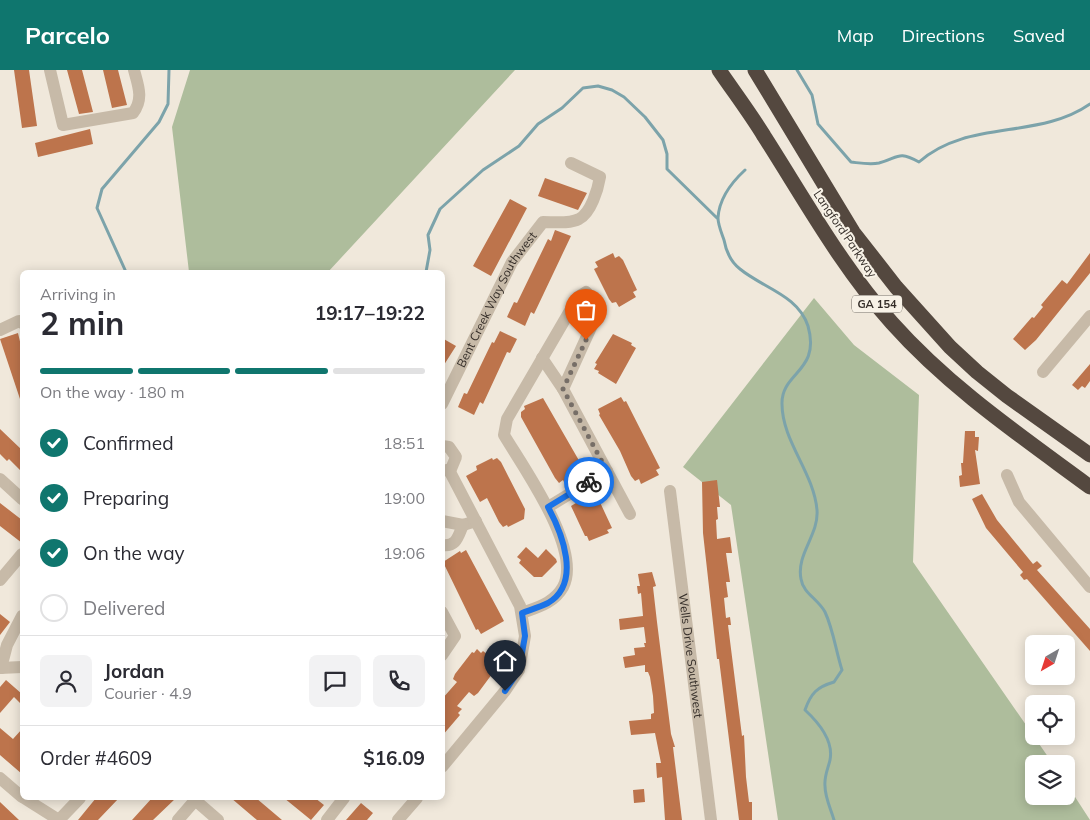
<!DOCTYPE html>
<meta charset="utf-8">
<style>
body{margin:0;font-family:Mulish,sans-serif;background:#f2f2f3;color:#2b2b33;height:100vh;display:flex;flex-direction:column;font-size:19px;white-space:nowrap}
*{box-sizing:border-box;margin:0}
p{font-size:16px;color:#7c7c81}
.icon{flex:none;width:28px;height:28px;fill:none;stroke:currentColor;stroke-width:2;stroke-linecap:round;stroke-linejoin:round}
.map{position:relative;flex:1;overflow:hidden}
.panel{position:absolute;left:20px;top:200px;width:425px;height:530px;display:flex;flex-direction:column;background:#fff;border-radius:8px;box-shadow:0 2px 12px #0003}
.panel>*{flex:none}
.needle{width:32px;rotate:219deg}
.controls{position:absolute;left:1025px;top:565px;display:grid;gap:10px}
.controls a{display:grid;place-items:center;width:50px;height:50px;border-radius:8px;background:#fff;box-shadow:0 2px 12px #0003;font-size:25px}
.pin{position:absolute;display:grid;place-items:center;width:42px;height:42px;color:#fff;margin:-51px -21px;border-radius:50% 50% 50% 0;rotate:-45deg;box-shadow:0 0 5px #0007}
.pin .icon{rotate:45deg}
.courier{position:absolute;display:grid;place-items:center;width:50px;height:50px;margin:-25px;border:4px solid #1a73e8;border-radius:50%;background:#fff;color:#222;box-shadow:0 1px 6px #0007}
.head em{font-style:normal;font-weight:700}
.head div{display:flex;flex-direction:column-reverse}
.head{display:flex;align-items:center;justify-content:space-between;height:85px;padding:0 20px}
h1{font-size:32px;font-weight:700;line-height:38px}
.bar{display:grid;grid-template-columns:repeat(4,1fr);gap:8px 5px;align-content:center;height:60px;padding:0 20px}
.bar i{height:6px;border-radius:4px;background:#e1e1e2}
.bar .current{background:#0f766e}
.bar p{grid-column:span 4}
.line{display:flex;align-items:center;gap:12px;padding:0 20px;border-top:1px solid #e1e1e2}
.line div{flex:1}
.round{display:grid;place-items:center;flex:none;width:52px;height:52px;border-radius:8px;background:#f2f2f3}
ol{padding:0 20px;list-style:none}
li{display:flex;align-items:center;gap:15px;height:55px}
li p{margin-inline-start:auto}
li .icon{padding:5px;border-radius:50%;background:#0f766e;color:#fff;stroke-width:4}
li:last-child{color:#7c7c81}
li i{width:28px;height:28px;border:2px solid #e1e1e2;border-radius:50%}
header{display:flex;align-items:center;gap:30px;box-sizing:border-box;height:70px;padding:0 25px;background:#0f766e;color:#fff}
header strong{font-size:24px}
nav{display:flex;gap:28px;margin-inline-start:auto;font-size:18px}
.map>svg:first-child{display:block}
.green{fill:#aebd9c}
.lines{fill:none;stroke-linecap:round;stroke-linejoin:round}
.stream{stroke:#7ca3aa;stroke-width:3}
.building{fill:#bd744c}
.minor{stroke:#c7baa8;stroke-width:12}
.highway{stroke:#54483f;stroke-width:15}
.done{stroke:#766e67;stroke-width:5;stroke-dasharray:0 9}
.route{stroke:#1a73e8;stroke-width:6}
.labels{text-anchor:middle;stroke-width:4;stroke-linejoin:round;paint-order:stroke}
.shield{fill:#f8f2e7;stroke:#6f6861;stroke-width:1}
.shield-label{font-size:11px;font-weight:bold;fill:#342d28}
.street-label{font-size:12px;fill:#342d28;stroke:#f8f2e7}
</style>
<header>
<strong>Parcelo</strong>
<nav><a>Map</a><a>Directions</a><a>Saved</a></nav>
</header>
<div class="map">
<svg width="1090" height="750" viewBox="0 0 1090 750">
<rect width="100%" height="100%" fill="#f0e8db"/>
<!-- green -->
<path class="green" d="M 190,0 L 515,0 L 328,202 L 189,202 L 172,57 Z
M 814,228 L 854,275 L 919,325 L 913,492 L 1053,694 L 1034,694 L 1034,726 L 1066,726 L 1066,713 L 1090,750 L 778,750 L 731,435 L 683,397 Z"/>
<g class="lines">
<!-- stream -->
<path class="stream" d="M 797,0 L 812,25 L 818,54
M 818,54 L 851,92 C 860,93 870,95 879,93 C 899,88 897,80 919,92 C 967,49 1039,70 1090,34
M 745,100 C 732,112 719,129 718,148 C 718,155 722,164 724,170 C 726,181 731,192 740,199 C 763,218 798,225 808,256 C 821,302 781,302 782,334 C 782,371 814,403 817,440 C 819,465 796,484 801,509 C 803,523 818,529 825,542 C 833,559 836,581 842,600 L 834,612 C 817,617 811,623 805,640 C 818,652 834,670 830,690 C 828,699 824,706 825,716 C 825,728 831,739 834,750
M 126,202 L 97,138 L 102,119 L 159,52 L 168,34 L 169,0
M 426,202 L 430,180 L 428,165 L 440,139 L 483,100 L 519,76 L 538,54 L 562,38 L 583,18 L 598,16 L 612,20 L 624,27 L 645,47 L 663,70 L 667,84 L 667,99 L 718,149"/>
</g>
<!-- building -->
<path class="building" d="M 14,0 L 29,0 L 37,56 L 22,58 Z
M 67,0 L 82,0 L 93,42 L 79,44 Z
M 103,0 L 118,0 L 127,35 L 112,38 Z
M 90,59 L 93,74 L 38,87 L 35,73 Z
M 545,108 L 587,123 L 578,140 L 538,126 Z
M 510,129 L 527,138 L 491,206 L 473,196 Z
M 555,160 L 571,166 L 534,244 L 531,242 L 525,256 L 507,247 L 514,232 L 517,233 L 548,169 L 551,171 Z
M 613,183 L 615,188 L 619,186 L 623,190 L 637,220 L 633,222 L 636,227 L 619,237 L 616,232 L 612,233 L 609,229 L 594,199 L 598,197 L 595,192 Z
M 1090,183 L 1090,203 L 1036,270 L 1025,280 L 1013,269 L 1032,247 L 1034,248 L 1043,237 L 1041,235 L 1062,210 L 1067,214 Z
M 500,261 L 517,269 L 510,283 L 507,282 L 483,334 L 480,332 L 474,345 L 458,337 L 464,323 L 467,324 L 492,272 L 494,273 Z
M 18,263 L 22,280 L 21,332 L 0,269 Z
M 613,264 L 632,273 L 631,275 L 636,278 L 616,314 L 598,303 L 599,301 L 594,299 L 597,294 L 595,293 Z
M 442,268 L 456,276 L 442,298 Z
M 1090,294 L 1090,311 L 1085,318 L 1082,316 L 1078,320 L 1072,315 Z
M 621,327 L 624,332 L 626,331 L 660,398 L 656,400 L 659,405 L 641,414 L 639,409 L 635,411 L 631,406 L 620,381 L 599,345 L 600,344 L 598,339 Z
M 543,328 L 581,394 L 582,400 L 577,402 L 578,405 L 564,412 L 563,410 L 559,413 L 555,408 L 521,347 L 521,342 L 525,339 L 524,336 Z
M 0,359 L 22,380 L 22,402 L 9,389 L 7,391 L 0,384 Z
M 965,361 L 975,361 L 975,367 L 979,367 L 978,381 L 975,380 L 980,414 L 960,417 L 959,406 L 962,405 L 961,393 L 963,393 Z
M 492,388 L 493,390 L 497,388 L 501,392 L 525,439 L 524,449 L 508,457 L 507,455 L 503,457 L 499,452 L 487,428 L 480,432 L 466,406 L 477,400 L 476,396 Z
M 717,410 L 720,437 L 717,437 L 718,449 L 716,450 L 717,469 L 730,467 L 732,483 L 726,483 L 730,512 L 726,512 L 728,527 L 724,528 L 726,548 L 730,547 L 731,555 L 728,555 L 742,666 L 744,665 L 746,707 L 749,732 L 752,732 L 752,750 L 739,750 L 719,589 L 717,589 L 703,463 L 702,412 Z
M 594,424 L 598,428 L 612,458 L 607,460 L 609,463 L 589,471 L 587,466 L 585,466 L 571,436 L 576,433 L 575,431 Z
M 982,424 L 997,450 L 1033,494 L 1037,491 L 1042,496 L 1037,500 L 1090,559 L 1090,581 L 1027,509 L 1024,510 L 1020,505 L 1023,502 L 986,458 L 972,429 Z
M 0,433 L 22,450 L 22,473 L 0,456 Z
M 526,477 L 538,488 L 546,479 L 556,489 L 557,492 L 542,507 L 534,507 L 519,493 L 521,490 L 517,487 Z
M 466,480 L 504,551 L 481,564 L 478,559 L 476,560 L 443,492 L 460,481 L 461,483 Z
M 652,502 L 656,516 L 653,517 L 657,552 L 671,664 L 675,677 L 673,677 L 682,750 L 665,750 L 662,707 L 657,708 L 656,693 L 661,693 L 655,663 L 631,665 L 629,651 L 651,649 L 651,644 L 654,643 L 653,626 L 650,607 L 648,602 L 645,602 L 645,595 L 625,598 L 623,587 L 635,585 L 634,578 L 645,577 L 644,573 L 646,573 L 644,557 L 620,560 L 619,549 L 643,546 L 641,523 L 638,524 L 637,516 L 640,516 L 638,504 Z
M 0,544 L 10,552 L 0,565 Z
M 477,579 L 481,583 L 483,581 L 495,591 L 494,593 L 498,596 L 478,623 L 474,626 L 469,622 L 457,636 L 462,639 L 458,643 L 460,645 L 442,666 L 442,629 L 457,612 L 453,609 L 455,604 L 472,582 L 474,583 Z
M 6,610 L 22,624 L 22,635 L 14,627 L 0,643 L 0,617 Z
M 0,658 L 13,669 L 22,659 L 22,704 L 0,685 Z
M 644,719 L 645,732 L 634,733 L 633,720 Z
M 96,728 L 119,728 L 98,750 L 78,750 Z
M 152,728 L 176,728 L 153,750 L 132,750 Z
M 231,728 L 256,728 L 282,750 L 257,750 Z
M 284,728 L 315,728 L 324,735 L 311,750 Z
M 0,732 L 19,750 L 0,750 Z
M 361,733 L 373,743 L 367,750 L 346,750 Z"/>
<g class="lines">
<!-- minor -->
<g class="minor">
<path d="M 50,0 L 63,55 L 133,43 C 144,29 138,15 134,0"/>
<path d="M 0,260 L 19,251 L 22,253"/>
<path d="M 542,288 L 563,319"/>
<path d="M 1043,302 L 1090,246"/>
<path id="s1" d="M 442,334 L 512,192 L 543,152 C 553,152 570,154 579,149 C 591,143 598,119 600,107 L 571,93"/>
<path d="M 442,376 L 449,377 L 456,387 L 451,399 L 442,401"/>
<path d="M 1007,405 L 1019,432 L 1090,517"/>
<path d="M 0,409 L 22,429"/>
<path id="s2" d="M 670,421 L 711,750"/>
<path d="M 548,437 L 607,401"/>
<path d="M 442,451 L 463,455 L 476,451"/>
<path d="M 442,475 C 457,477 458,466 463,455"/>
<path d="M 0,510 L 22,484"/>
<path d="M 442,542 L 455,566 L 442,585"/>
<path d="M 522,543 C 538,537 554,533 563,517 C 583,480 523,397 504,365 L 507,349 L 578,227 L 586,222 L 599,235 L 593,253 L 563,319 L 630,444"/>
<path d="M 0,598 L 22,597"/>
<path d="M 1,598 L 7,575 L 22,546"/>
<path d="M 442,697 L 505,621 L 519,600 L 525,566 L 520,536 L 449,400"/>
<path d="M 0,708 L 22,727"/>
<path d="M 24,728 L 59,750 L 80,728"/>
<path d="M 195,730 L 218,750"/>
<path d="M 178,750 L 197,728"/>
<path d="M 327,750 L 344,728"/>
<path d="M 398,750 L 417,728"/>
</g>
<!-- highway -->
<path class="highway" d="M 719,0 C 734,22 750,43 764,66 C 805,130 841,196 892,253 C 950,318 1021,366 1090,417
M 755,0 L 853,162 L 896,217 L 950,277 L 977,302 L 1007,326 L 1090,385"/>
</g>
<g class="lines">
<!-- done -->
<path class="done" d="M 586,270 L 563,319 L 607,401 L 589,412"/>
<!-- route -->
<path class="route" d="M 505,621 L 519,600 L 525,566 L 522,543 C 530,540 540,537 548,533 C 582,513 562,463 548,437 L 589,412"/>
</g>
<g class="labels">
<!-- shield labels -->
<rect class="shield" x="852" y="225.5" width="50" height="17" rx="4"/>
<g class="shield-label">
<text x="877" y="238">GA 154</text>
</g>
<!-- street labels -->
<g class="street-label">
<text transform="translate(845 164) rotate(56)" y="4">Langford Parkway</text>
<text dy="4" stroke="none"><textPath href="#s1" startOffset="118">Bent Creek Way Southwest</textPath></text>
<text dy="4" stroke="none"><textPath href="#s2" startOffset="166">Wells Drive Southwest</textPath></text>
</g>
</g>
</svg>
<div class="controls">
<a><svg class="needle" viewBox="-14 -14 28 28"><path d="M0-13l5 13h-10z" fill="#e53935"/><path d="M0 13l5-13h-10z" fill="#7c7c81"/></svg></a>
<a><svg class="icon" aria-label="locate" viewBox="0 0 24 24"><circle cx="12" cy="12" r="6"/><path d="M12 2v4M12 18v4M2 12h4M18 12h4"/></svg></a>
<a><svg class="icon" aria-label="layers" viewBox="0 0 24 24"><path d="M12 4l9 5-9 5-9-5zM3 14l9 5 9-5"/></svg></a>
</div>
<div class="pin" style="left:586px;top:270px;background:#ea580c"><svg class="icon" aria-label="bag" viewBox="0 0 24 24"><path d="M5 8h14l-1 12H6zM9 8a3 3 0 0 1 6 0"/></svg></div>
<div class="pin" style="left:505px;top:621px;background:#1f2937"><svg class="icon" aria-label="home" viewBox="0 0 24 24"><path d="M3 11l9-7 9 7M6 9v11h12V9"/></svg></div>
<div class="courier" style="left:589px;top:412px"><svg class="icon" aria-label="bike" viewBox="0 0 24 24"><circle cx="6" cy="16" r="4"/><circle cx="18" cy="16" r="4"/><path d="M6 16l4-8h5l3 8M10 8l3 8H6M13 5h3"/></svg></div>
<section class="panel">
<div class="head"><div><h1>2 min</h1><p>Arriving in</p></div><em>19:17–19:22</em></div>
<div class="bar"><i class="current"></i><i class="current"></i><i class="current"></i><i></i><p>On the way · 180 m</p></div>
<ol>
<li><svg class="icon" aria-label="check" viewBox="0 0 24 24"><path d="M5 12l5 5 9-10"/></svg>Confirmed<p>18:51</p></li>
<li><svg class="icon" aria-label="check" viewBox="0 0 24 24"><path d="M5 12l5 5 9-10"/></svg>Preparing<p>19:00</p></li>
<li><svg class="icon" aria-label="check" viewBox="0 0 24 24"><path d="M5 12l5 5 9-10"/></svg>On the way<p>19:06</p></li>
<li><i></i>Delivered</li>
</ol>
<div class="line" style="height:90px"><a class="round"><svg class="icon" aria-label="person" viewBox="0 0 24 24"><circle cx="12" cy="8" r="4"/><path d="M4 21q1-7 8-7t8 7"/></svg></a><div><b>Jordan</b><p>Courier · 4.9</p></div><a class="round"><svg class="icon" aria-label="chat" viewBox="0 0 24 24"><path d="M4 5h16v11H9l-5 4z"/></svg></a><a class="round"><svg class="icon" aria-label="phone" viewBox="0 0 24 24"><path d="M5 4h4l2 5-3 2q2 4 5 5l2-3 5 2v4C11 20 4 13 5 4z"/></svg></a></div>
<div class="line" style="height:65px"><div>Order #4609</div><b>$16.09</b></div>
</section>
</div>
